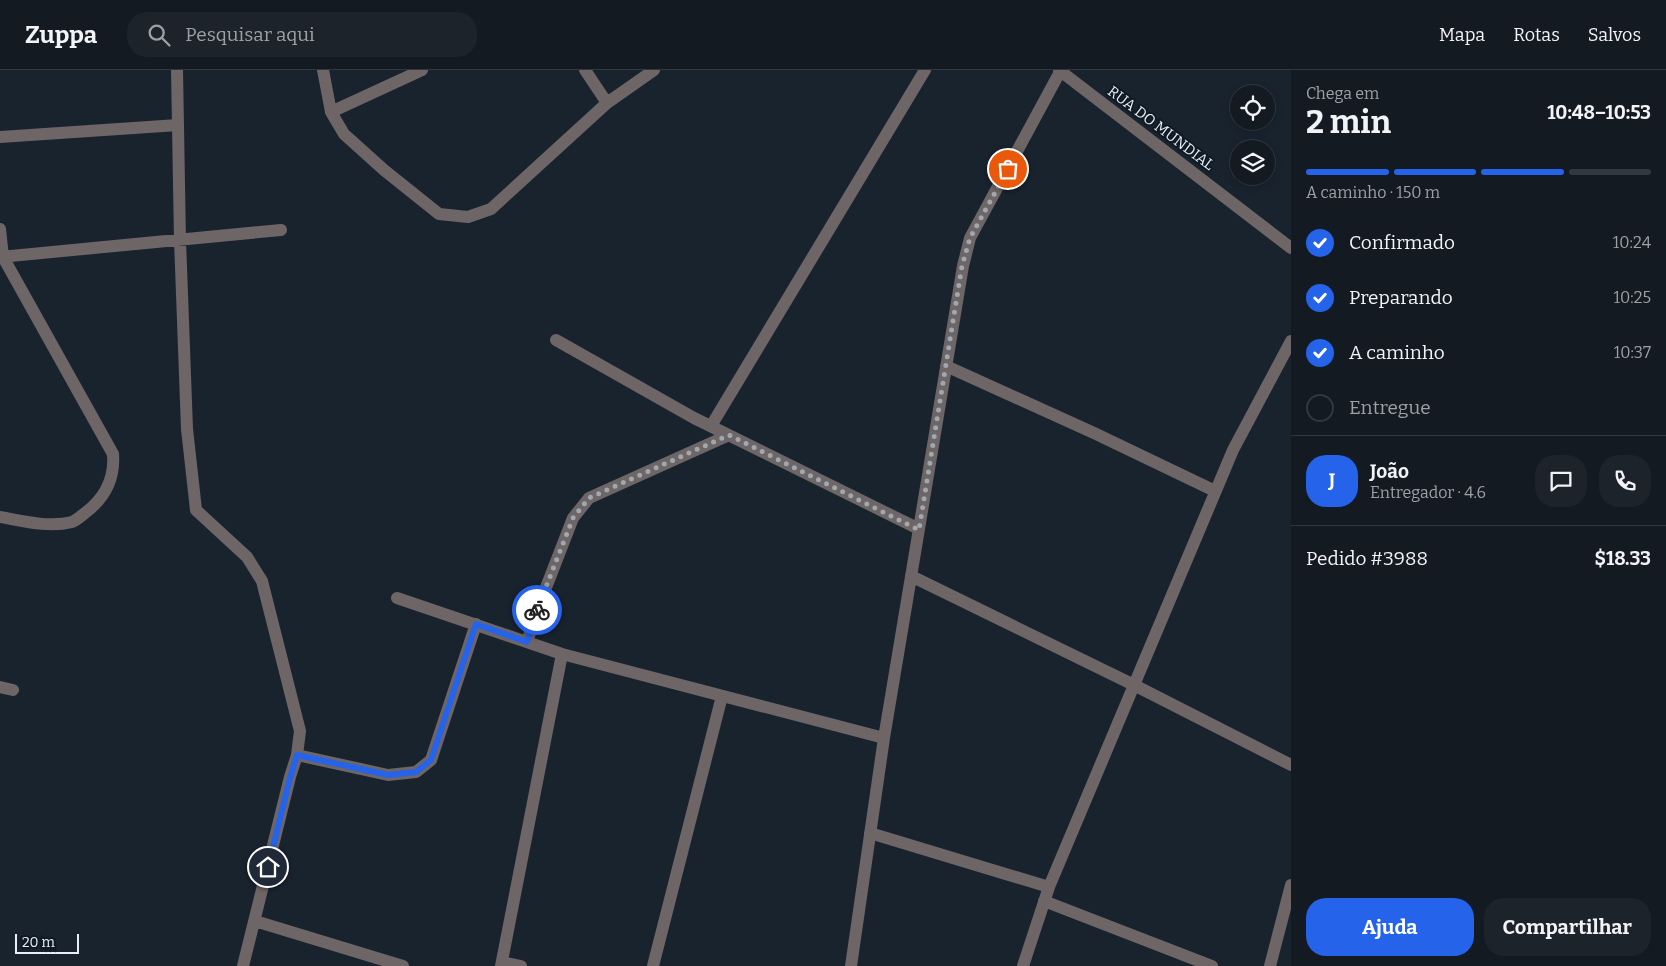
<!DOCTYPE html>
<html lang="pt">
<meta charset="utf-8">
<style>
body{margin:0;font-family:Bitter,serif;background:#1c232a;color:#f1f3f6;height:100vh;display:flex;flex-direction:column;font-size:19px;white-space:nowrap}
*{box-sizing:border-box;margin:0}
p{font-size:16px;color:#9da1a5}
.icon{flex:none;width:28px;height:28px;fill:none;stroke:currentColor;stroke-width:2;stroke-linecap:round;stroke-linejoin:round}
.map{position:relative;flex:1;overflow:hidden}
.panel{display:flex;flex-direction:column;background:#131a22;width:375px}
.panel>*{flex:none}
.tools{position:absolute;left:1230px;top:15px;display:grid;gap:10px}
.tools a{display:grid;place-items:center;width:45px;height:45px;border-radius:50%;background:#131a22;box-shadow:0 2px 8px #0003,0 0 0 1px #323840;font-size:25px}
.scale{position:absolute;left:15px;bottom:12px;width:64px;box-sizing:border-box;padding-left:5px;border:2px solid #e7eef5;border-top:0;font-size:14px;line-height:18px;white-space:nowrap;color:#e7eef5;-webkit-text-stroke:4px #101a24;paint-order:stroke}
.pin{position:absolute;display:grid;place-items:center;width:42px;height:42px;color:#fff;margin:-21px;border:2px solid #fff;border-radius:50%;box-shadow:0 1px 5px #0007}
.courier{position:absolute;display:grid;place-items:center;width:50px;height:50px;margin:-25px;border:4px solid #2563eb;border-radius:50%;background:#fff;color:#222;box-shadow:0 1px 6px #0007}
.head em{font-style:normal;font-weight:700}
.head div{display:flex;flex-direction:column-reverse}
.head{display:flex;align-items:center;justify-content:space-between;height:85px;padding:0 15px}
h1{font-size:32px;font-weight:700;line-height:38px}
.bar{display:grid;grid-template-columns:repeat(4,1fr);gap:8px 5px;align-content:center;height:60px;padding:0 15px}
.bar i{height:6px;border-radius:4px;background:#323840}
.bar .current{background:#2563eb}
.bar p{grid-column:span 4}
.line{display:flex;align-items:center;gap:12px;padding:0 15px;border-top:1px solid #323840}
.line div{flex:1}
.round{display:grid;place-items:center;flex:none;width:52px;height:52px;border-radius:20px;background:#1c232a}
ol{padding:0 15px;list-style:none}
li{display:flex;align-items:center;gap:15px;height:55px}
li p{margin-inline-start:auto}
li .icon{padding:5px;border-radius:50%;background:#2563eb;color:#fff;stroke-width:4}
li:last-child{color:#9da1a5}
li i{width:28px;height:28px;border:2px solid #323840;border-radius:50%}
.cta{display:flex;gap:10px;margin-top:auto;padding:10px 15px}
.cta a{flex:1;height:58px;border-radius:20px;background:#2563eb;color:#fff;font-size:20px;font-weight:700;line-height:58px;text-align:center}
.cta a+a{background:#1c232a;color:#f1f3f6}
header{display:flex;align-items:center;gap:30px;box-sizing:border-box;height:70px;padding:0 25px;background:#131a22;border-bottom:1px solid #323840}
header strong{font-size:24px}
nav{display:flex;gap:28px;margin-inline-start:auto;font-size:18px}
.search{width:350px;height:45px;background:#1c232a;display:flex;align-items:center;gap:12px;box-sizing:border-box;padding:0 18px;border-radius:20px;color:#9da1a5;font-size:19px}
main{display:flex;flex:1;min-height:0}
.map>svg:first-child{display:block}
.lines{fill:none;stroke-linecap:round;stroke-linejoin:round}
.minor{stroke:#6e6567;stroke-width:12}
.tertiary{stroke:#6e6567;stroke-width:12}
.done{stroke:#9fa7af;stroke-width:5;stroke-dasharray:0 9}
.route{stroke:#2563eb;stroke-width:6}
.labels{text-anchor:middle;stroke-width:4;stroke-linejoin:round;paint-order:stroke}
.street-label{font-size:15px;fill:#e7eef5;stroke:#101a24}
</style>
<header>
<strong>Zuppa</strong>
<div class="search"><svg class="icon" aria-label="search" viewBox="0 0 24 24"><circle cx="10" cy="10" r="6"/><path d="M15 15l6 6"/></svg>Pesquisar aqui</div>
<nav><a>Mapa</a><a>Rotas</a><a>Salvos</a></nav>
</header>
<main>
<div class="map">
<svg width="1291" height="896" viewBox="0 0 1291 896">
<rect width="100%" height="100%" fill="#19232e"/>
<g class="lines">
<!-- minor -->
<path class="minor" d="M 177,0 L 180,170 L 187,359 L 196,440 L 247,487 L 262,511 L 300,661 L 297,685 L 290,707 L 243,896
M 323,0 L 331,42 L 344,64 L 384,100 L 439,144 L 468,147 L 491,139 L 607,33 L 654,0
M 585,0 L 607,33
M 331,42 L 422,0
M 0,67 L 178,55
M 0,159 L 3,187 L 113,384 C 115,409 105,428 85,443 C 81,446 77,450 72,452 C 49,458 23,451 0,447
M 0,187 L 281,160
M 556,270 L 694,348 L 919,459
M 946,296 L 1094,363 L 1215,421
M 711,356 L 925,0
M 911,506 L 1134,615 L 1291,695
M 397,528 L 562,584 L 884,668
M 527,572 L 540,533 L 573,448 L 589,428 L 729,365
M 0,617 L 13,620
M 297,685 L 388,705 L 416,702 L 431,690 L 476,554
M 870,763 L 1049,817
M 1044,831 L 1212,896
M 255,851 L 403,896
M 502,892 L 521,896
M 501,896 L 562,584
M 653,896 L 722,626
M 851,896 L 884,668 L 963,196 L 970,168 L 1061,0
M 1023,896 L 1049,817 L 1233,380 L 1291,271
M 1270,896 L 1291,815"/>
<!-- tertiary -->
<path class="tertiary" d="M 1059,0 L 1291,178"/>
</g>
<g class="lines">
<!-- done -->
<path class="done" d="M 537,540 L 573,448 L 589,428 L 729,365 L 919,460 L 962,196 L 970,168 L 1008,99"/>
<!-- route -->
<path class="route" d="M 268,797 L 290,708 L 297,685 L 388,705 L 416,702 L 431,690 L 476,554 L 527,572 L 537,540"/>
</g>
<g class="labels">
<!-- street labels -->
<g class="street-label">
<text transform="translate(1161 58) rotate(37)" y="5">RUA DO MUNDIAL</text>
</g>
</g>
</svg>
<div class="tools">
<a><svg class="icon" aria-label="locate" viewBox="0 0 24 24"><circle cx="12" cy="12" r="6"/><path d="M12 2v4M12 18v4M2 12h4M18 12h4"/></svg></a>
<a><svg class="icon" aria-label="layers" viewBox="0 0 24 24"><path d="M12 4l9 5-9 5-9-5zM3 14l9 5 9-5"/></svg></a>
</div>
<div class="scale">20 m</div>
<div class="pin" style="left:1008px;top:99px;background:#ea580c"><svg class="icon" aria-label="bag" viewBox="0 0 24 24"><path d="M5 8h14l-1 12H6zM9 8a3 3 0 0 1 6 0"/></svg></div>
<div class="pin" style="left:268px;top:797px;background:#1f2937"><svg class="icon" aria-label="home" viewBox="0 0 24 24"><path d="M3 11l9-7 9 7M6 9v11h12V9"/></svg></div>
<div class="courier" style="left:537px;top:540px"><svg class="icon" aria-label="bike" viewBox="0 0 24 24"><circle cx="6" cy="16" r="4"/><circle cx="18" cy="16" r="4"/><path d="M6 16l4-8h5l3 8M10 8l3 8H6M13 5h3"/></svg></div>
</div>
<section class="panel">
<div class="head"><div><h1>2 min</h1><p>Chega em</p></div><em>10:48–10:53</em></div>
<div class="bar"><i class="current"></i><i class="current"></i><i class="current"></i><i></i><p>A caminho · 150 m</p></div>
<ol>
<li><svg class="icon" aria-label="check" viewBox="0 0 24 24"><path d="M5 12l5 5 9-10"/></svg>Confirmado<p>10:24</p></li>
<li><svg class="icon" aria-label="check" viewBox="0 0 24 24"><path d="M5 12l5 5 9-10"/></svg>Preparando<p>10:25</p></li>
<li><svg class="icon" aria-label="check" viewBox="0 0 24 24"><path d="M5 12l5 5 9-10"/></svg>A caminho<p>10:37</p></li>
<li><i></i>Entregue</li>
</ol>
<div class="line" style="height:90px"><b class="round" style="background:#2563eb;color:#fff">J</b><div><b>João</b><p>Entregador · 4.6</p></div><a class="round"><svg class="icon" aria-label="chat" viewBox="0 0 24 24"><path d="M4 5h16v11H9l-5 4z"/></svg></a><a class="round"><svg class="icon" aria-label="phone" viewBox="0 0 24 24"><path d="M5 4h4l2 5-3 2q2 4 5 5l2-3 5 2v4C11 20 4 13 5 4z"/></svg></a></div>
<div class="line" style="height:65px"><div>Pedido #3988</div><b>$18.33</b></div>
<div class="cta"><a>Ajuda</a><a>Compartilhar</a></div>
</section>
</main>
